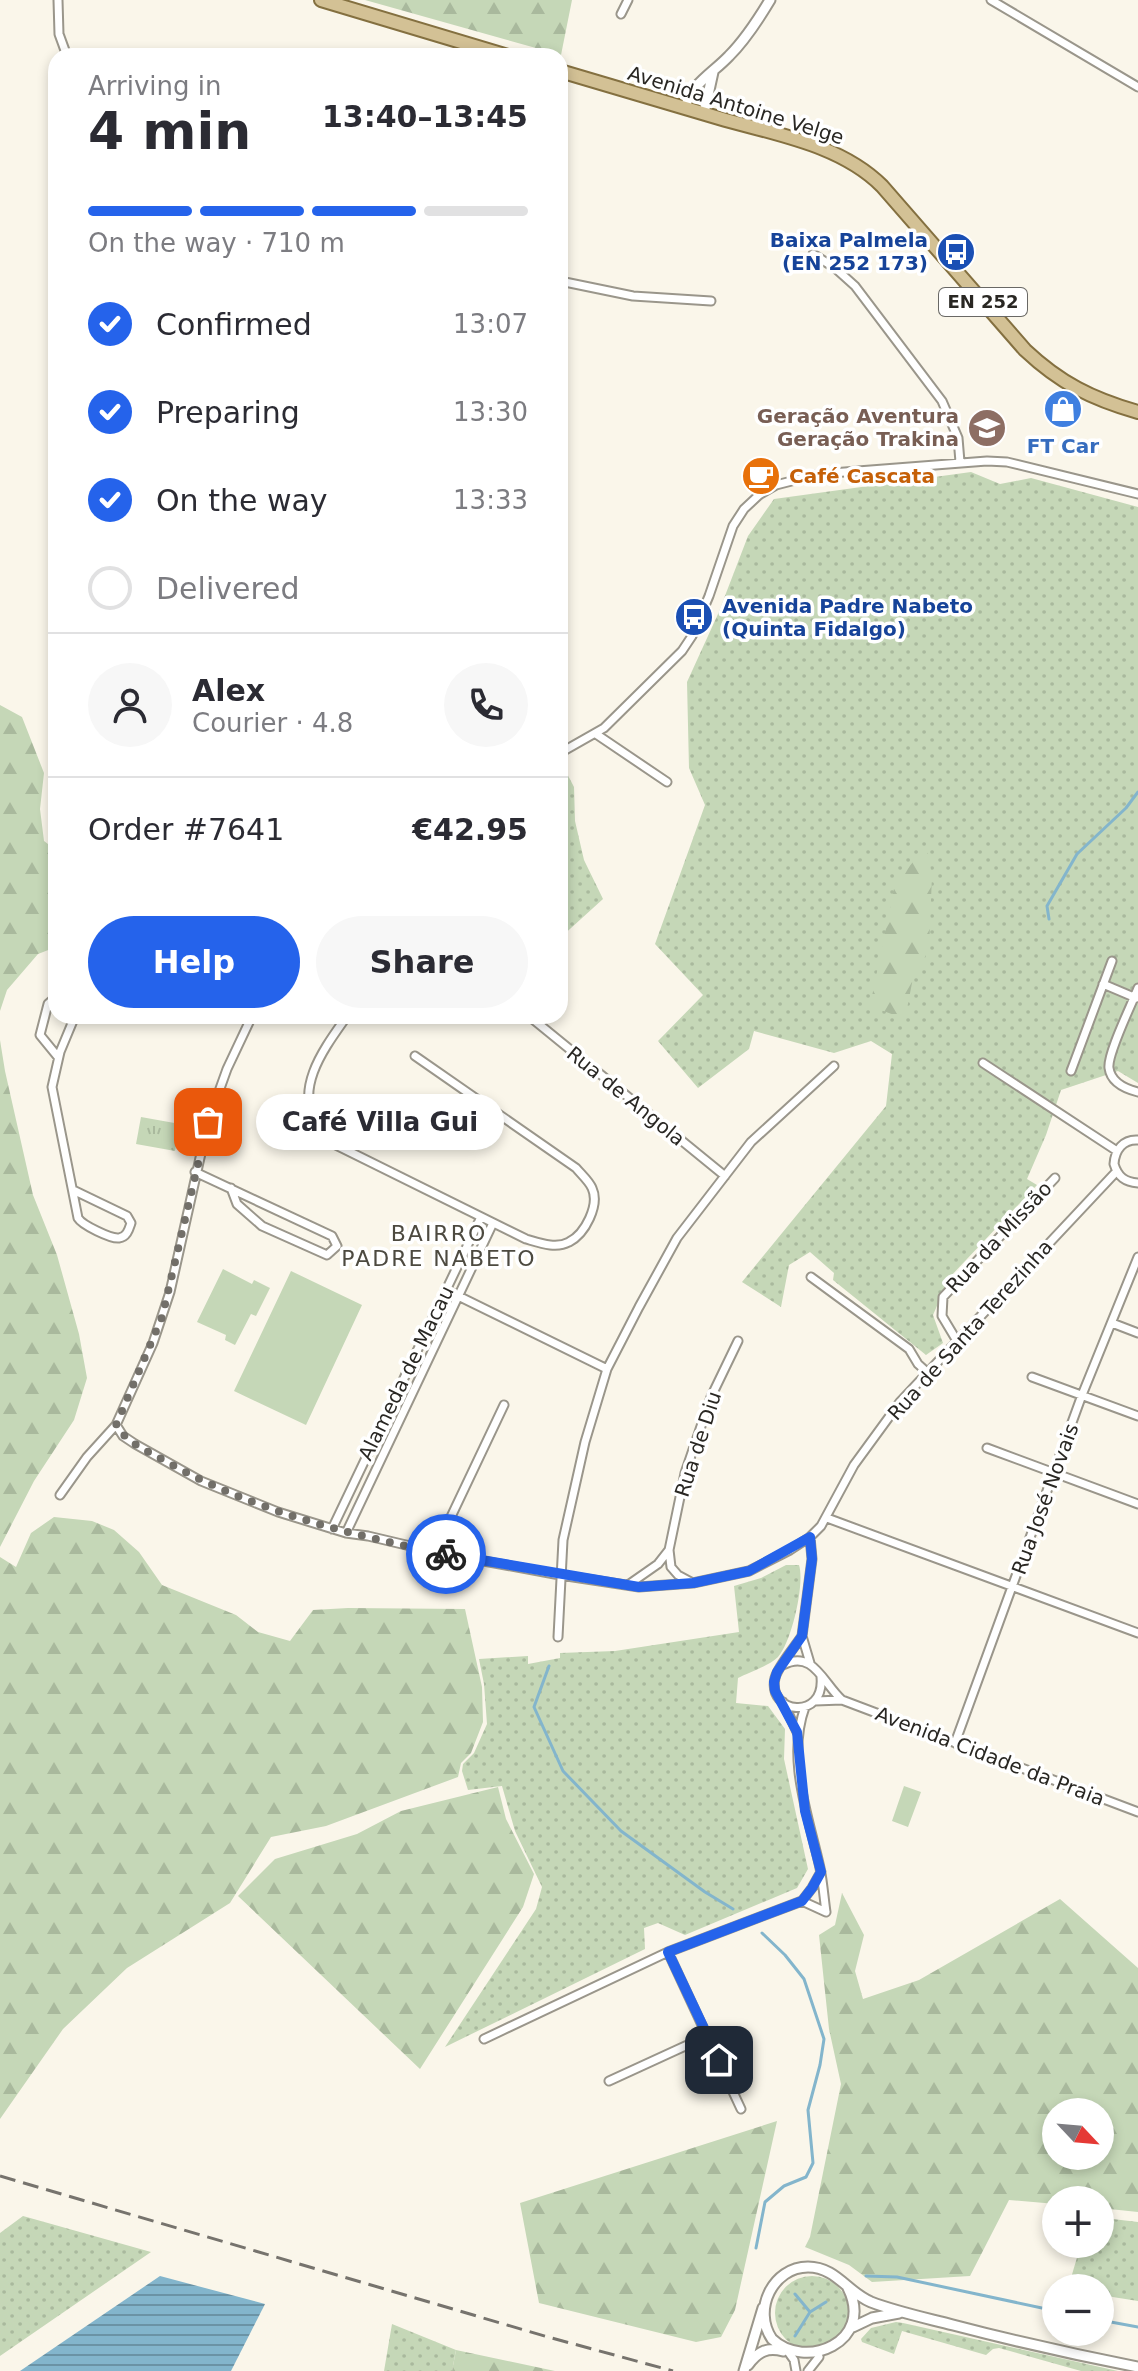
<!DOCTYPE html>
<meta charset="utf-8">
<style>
body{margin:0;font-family:"DejaVu Sans",sans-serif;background:#f7f7f7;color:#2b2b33;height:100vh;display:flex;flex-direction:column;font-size:30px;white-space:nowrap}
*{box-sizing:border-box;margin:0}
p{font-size:26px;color:#7c7c81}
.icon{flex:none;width:44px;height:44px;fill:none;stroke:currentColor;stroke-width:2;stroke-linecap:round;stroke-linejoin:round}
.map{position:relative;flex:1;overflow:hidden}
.sheet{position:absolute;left:48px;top:48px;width:520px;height:976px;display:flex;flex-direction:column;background:#fff;border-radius:24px;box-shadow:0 4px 12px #0003}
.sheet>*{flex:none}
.needle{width:52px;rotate:116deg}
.buttons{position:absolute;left:1042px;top:2098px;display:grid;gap:16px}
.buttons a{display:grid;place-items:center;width:72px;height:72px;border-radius:50%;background:#fff;box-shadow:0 4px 12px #0003;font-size:40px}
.pin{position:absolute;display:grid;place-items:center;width:68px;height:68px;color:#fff;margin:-34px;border-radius:16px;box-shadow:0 4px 12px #0006}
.courier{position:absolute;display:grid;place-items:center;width:80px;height:80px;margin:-40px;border:6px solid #2563eb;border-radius:50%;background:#fff;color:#222;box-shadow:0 2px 10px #0007}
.bubble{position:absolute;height:56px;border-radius:28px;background:#fff;box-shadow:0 4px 12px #0003;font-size:26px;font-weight:700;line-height:56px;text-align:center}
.summary em{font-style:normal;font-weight:700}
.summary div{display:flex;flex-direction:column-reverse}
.summary{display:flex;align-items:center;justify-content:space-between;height:136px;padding:0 40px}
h1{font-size:52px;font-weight:700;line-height:60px}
.bar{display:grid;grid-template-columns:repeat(4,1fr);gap:12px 8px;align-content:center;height:96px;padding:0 40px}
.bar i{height:10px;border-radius:6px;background:#e1e1e2}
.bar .active{background:#2563eb}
.bar p{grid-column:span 4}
.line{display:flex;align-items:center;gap:20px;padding:0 40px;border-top:2px solid #e1e1e2}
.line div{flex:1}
.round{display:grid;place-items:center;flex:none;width:84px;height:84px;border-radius:42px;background:#f7f7f7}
ol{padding:0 40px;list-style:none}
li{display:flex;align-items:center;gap:24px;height:88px}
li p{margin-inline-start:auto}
li .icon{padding:8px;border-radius:50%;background:#2563eb;color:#fff;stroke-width:4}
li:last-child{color:#7c7c81}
li i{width:44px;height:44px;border:4px solid #e1e1e2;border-radius:50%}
.action{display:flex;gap:16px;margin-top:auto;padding:16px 40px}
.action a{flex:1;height:92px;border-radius:48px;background:#2563eb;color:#fff;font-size:32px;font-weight:700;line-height:92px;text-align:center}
.action a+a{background:#f7f7f7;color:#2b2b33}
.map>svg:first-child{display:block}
.grass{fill:url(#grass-dots)}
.forest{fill:url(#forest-firs);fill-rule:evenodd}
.park{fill:url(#park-tufts)}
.garden{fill:#c5d7b7}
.water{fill:url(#water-rules)}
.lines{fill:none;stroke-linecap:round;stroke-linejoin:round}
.stream{stroke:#83b5cc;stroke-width:3}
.minor-casing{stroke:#9a968b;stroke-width:11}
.tertiary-casing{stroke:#9a968b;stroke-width:13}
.primary-casing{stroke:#847040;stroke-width:16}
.minor{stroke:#fff;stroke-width:7}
.tertiary{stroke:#fff;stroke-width:9}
.primary{stroke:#d3c195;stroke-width:12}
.rail{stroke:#76736d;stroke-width:3;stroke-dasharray:16 8;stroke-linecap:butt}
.done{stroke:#726f69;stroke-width:8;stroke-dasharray:0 14.4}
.route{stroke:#2563eb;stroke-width:10}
.labels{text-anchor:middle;stroke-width:7;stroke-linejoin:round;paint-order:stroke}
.shield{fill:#fff;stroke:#696865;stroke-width:2}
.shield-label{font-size:18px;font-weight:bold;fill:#292723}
.street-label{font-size:20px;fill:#292723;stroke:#fff}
.transit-label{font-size:20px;font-weight:bold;fill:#164399;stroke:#fff;text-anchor:end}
.education-label{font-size:20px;font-weight:bold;fill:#785e54;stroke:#fff;text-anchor:end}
.shop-label{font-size:20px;font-weight:bold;fill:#366cbe;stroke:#fff}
.food-label{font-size:20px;font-weight:bold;fill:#c56008;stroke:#fff;text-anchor:start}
.neighbourhood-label{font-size:22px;letter-spacing:2px;fill:#4d4a40;stroke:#fff}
</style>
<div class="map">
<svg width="1138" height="2371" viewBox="0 0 1138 2371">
<defs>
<pattern id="grass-dots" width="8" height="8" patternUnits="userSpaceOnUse" patternTransform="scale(2)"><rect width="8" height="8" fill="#c5d7b7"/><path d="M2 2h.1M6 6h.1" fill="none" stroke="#a9b99d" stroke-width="1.8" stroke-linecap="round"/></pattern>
<pattern id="forest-firs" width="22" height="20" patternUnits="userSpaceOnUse" patternTransform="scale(2)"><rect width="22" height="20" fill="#c5d7b7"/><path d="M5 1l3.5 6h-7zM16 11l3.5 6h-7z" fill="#a9b99d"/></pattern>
<pattern id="park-tufts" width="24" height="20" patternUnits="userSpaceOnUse" patternTransform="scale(2)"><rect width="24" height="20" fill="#c5d7b7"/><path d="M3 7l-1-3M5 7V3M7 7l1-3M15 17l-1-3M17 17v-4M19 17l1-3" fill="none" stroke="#a9b99d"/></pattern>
<pattern id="water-rules" width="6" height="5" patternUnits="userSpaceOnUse" patternTransform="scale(2)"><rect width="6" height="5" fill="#83b5cc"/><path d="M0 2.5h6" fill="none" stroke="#6b93a5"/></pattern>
</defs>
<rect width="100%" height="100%" fill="#faf6ea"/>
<!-- grass -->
<path class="grass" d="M 971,472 L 1000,484 L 1031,478 L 1138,507 L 1138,1083 L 1118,1071 L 1061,1090 L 1046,1135 L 1027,1179 L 1037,1185 L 949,1278 L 933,1315 L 943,1343 L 926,1355 L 833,1280 L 834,1273 L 810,1252 L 789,1265 L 781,1307 L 742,1282 L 886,1106 L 892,1054 L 871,1041 L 834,1053 L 754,1031 L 749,1049 L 698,1088 L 658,1041 L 703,995 L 655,944 L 705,805 L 689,768 L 687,682 L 718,614 L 748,536 L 774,499 Z
M 562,764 L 574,787 L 575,821 L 584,860 L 603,899 L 560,938 L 560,765 Z
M 786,1565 L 799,1565 C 805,1583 792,1641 778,1657 C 769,1666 749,1672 738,1678 L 736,1703 L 768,1706 L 785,1729 L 784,1759 L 808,1869 L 797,1888 L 685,1935 L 658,1923 L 644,1928 L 645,1949 L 445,2047 L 536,1909 L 542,1887 L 515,1831 L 502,1786 L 468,1790 L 462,1771 L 463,1764 L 474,1753 L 487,1724 L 484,1684 L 479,1659 L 528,1656 L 528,1664 L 560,1658 L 560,1653 L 615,1651 L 739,1632 L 734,1586 L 761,1578 Z
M 23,2216 L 151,2252 L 0,2356 L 0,2233 Z
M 1104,2218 L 1138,2222 L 1138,2301 L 1100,2295 L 1100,2288 L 1068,2288 L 1081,2244 L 1100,2244 L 1100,2221 Z
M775 2313a37 37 0 1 1 74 0a37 37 0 1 1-74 0Z
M 896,2322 L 903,2323 L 1118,2371 L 1081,2371 L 999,2348 L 993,2349 L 986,2355 L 902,2331 L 894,2354 L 862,2342 L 861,2339 L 871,2328 Z
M 392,2324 L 456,2350 L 452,2371 L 384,2371 Z"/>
<!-- forest -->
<path class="forest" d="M 365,0 L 572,0 L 561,55 Z
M 0,705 L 22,717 L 44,773 L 40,809 L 44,841 L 56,850 L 56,947 L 38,954 L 7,990 L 0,1011 Z
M 926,846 L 932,875 L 929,949 L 912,983 L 905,1019 L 870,1006 L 895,884 Z
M 0,1040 L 5,1071 L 33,1195 L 57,1255 L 79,1334 L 87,1378 L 74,1420 L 34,1481 L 0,1547 Z
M 54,1517 L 92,1521 L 114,1530 L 139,1552 L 162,1585 L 236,1615 L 258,1632 L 290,1641 L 313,1610 L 348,1608 L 465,1609 L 482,1687 L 483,1722 L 471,1753 L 461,1763 L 458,1777 L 326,1826 L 271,1837 L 230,1903 L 127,1968 L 63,2029 L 0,2119 L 0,1557 L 16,1567 L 31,1533 Z
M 498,1787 L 506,1819 L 534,1874 L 523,1907 L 420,2069 L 238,1896 L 275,1859 L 357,1834 L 401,1811 Z
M 842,1893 L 864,1935 L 855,1971 L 863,1999 L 919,1980 L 1060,1899 L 1138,1968 L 1138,2212 L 1100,2208 L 1100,2200 L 1056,2200 L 1056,2204 L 1009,2200 L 970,2276 L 872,2282 L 849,2265 L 805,2247 L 810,2237 L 841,2084 L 829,2029 L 819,1935 L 835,1925 ZM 1056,2112 L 1100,2112 L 1100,2156 L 1056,2156 Z
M 777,2121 L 735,2310 L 721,2337 L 696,2342 L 539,2303 L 520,2203 Z
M 456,2350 L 555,2371 L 452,2371 Z"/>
<!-- park -->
<path class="park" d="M 141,1117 L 180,1124 L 175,1151 L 136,1144 Z"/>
<!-- garden -->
<path class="garden" d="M 223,1269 L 252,1284 L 254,1280 L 270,1288 L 256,1316 L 251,1314 L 235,1345 L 225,1340 L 226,1335 L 197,1322 Z
M 291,1271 L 362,1305 L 306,1425 L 234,1391 Z
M 904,1786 L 921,1792 L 908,1827 L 892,1821 Z"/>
<!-- water -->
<path class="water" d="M 160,2276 L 265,2304 L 231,2371 L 20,2371 Z"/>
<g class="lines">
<!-- stream -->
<path class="stream" d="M 1049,919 L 1047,906 L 1077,854 L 1126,808 L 1138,792
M 549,1666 L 534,1707 L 563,1771 L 621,1831 L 705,1892 L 733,1909
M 756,2248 L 765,2202 L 784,2186 L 806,2177 L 813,2163 L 808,2110 L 820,2065 L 824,2039 L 804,1979 L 785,1955 L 762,1933
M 866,2276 L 897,2277 L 1056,2311
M 810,2312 L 826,2302
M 1100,2320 L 1138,2327
M 795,2336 L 810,2312 L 795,2294"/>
<!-- minor casing -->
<g class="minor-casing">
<path id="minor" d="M 58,0 L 59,34 L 67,56
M 991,0 L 1138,87
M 621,14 L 628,0
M 813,254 L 835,268 L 855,286 L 942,401 L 958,438 L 960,462
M 560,281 L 633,296 L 711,301
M 596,734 L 667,782
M 560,753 L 604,728 L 682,651 L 692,636 L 709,596 L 733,526 L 744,509 L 759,495 L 776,485 L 819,474 L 987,461 L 1007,462 L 1138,494
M 1103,984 L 1136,998
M 1138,988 C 1132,1004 1107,1054 1109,1068 C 1111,1083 1126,1089 1138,1092
M 56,997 L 48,1004 L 40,1035 L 58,1057
M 347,1016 C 326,1046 292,1089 318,1126 C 323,1133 330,1139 336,1145 L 526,1239 C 540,1243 556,1249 569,1242 C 585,1234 600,1205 592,1188 C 589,1181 581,1174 576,1168 L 415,1056
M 529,1016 L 725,1176
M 983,1063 L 1117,1151
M 1071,1071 L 1112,961
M 1138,1140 C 1123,1139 1115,1150 1114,1164 C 1118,1177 1125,1182 1138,1183
M 195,1172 L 332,1236 L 337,1246 L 327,1255 L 262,1226 L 237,1204 L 231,1188
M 73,1190 L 127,1216 L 131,1223 C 129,1229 127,1237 119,1238 C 111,1239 82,1225 78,1218 L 52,1087 L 60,1052 L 75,1016
M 811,1277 L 909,1349 L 918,1364 L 928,1373
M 446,1290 L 607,1369
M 1112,1323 L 1138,1333
M 957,1341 L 942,1316 L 943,1297 L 1055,1178
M 1032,1377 L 1138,1416
M 116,1425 L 123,1436 L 135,1444 L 201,1481 L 278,1512 L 346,1533 L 368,1536 L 440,1553 L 560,1575 L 639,1587 L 693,1583 L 749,1571 L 790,1550 L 810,1537 L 821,1526 L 854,1465 L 900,1402 L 1116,1172
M 987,1448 L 1138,1504
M 60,1495 L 87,1457 L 116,1425 L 153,1343 L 170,1292 L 208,1122 L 227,1069 L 252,1016
M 827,1518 L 1138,1633
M 332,1529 L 481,1217
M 346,1533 L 493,1223
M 810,1537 L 812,1559 L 802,1636 L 810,1663
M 440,1553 L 440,1540 L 504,1405
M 691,1582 L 678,1575 L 671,1567 L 669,1550 L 685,1473 L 711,1397 L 738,1341
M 628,1585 L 658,1564 L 669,1550
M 802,1636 C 795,1647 778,1666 775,1678 C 767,1714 825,1721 821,1677
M 558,1637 L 563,1540 L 585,1442 L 607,1369 L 639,1307 L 677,1238 L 751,1142 L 834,1066
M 783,1665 C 813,1649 823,1683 842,1700
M 815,1701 L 842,1700 L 1138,1812
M 783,1702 L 797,1732
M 805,1707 C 786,1759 809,1817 820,1868 C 823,1883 824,1898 826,1912
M 955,1743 L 1082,1395 L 1138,1257
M 802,1901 L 826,1912
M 668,1952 L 741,2109
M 484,2039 L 668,1952 L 802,1901 L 812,1888 L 821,1872
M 609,2081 L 707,2036
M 789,2353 L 794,2360 L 796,2371
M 808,2371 L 819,2357"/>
</g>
<!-- tertiary casing -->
<g class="tertiary-casing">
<path id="tertiary" d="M 685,108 C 691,84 713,73 729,56 C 746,39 758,20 770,0
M 704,113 L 713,72
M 848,2288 C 875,2342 805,2371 772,2339 C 752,2310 773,2267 808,2267 C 836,2267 847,2292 871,2302 C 897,2312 926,2318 953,2325 C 1014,2341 1076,2355 1138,2367
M 853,2327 L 872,2318 L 899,2313
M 748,2365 C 758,2351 768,2347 783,2351
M 744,2371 L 763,2308"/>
</g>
<!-- primary casing -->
<g class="primary-casing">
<path id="primary" d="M 321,0 L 508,56
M 560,71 C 613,87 666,102 719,118 C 774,134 840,144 882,186 L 1025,350 C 1060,383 1092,399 1138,412"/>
</g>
<!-- minor -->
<use href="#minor" class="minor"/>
<!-- tertiary -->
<use href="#tertiary" class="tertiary"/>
<!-- primary -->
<use href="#primary" class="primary"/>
<!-- rail -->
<path class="rail" d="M 0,2176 L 548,2337 L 673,2371"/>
</g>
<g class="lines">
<!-- done -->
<path class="done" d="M 208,1122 L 162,1317 L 116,1425 C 127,1443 146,1450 165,1461 C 252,1510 348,1535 446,1554"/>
<!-- route -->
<path class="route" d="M 446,1554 L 639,1587 L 693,1583 L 749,1571 L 810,1537 L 812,1559 L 802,1636 L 777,1672 L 774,1682 L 775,1691 L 797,1732 L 805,1811 L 821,1872 L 812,1888 L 802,1901 L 668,1952 L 719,2060"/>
</g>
<!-- icons -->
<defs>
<g id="bus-disc" transform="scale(2)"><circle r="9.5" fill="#1a4fb4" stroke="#fff"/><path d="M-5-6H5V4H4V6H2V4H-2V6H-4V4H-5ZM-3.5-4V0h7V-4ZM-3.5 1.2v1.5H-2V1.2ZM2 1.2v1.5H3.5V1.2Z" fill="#fff"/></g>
<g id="shop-disc" transform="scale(2)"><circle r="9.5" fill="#3f7fe0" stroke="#fff"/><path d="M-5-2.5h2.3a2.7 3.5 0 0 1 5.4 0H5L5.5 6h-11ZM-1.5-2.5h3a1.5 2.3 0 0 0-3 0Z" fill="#fff"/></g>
<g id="school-disc" transform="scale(2)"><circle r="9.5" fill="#8d6e63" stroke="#fff"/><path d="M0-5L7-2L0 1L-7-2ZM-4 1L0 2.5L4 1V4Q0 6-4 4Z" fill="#fff"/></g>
<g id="cafe-disc" transform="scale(2)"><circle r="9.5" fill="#e8710a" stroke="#fff"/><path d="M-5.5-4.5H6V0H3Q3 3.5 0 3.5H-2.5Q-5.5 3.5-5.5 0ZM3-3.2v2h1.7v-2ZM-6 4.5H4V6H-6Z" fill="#fff"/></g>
</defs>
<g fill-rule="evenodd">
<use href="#bus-disc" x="956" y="252"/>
<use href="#shop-disc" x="1063" y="409"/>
<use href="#school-disc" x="987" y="428"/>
<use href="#cafe-disc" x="761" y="476"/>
<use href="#bus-disc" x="694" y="617"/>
</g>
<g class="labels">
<!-- shield labels -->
<rect class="shield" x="939" y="288" width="88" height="28" rx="6"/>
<g class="shield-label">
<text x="983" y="308">EN 252</text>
</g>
<!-- street labels -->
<g class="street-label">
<text transform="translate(736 105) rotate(17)" y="7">Avenida Antoine Velge</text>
<text transform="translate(626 1096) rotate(39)" y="7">Rua de Angola</text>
<text transform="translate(999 1237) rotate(-47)" y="7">Rua da Missão</text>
<text transform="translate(970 1330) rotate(-48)" y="7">Rua de Santa Terezinha</text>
<text transform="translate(406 1373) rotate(-64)" y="7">Alameda de Macau</text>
<text transform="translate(698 1444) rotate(-72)" y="7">Rua de Diu</text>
<text transform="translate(1045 1499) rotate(-70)" y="7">Rua José Novais</text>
<text transform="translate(990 1756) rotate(21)" y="7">Avenida Cidade da Praia</text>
</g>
<!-- transit labels -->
<g class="transit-label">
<text x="928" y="247">Baixa Palmela<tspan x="928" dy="23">(EN 252 173)</tspan></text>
<text x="722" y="613" text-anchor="start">Avenida Padre Nabeto<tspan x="722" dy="23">(Quinta Fidalgo)</tspan></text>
</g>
<!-- education labels -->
<g class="education-label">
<text x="959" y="423">Geração Aventura<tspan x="959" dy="23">Geração Trakina</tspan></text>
</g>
<!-- shop labels -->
<g class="shop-label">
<text x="1063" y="453">FT Car</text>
</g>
<!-- food labels -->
<g class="food-label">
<text x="789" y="483">Café Cascata</text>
</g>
<!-- neighbourhood labels -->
<g class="neighbourhood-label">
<text x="439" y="1241">BAIRRO<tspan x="439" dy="25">PADRE NABETO</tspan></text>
</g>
</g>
</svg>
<div class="buttons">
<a><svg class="needle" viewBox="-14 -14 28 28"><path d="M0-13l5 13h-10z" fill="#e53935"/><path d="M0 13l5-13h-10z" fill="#7c7c81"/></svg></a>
<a>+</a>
<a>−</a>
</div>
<div class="pin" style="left:208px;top:1122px;background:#ea580c"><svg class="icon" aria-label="bag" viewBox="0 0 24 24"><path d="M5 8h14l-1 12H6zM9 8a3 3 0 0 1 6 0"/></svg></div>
<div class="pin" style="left:719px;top:2060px;background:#1f2937"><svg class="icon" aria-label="home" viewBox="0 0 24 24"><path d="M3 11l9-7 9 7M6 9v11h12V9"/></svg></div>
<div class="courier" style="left:446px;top:1554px"><svg class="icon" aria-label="bike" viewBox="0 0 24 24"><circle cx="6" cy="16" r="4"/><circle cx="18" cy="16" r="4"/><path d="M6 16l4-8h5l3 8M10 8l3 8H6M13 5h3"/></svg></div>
<div class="bubble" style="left:256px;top:1094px;width:248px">Café Villa Gui</div>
<section class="sheet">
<div class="summary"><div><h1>4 min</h1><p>Arriving in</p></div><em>13:40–13:45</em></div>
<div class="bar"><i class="active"></i><i class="active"></i><i class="active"></i><i></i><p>On the way · 710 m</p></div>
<ol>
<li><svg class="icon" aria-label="check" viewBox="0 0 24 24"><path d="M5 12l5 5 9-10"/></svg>Confirmed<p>13:07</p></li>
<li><svg class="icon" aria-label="check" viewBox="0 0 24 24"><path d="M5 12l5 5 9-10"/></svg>Preparing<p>13:30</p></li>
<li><svg class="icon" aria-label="check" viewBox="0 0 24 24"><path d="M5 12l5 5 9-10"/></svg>On the way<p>13:33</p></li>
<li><i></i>Delivered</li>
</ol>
<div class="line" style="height:144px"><a class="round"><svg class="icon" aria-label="person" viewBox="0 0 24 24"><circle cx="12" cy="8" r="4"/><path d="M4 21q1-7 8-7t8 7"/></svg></a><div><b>Alex</b><p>Courier · 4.8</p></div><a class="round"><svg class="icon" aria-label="phone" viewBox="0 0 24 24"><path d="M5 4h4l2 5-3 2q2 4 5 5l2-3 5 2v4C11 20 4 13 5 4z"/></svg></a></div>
<div class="line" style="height:104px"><div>Order #7641</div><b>€42.95</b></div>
<div class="action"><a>Help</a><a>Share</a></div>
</section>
</div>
